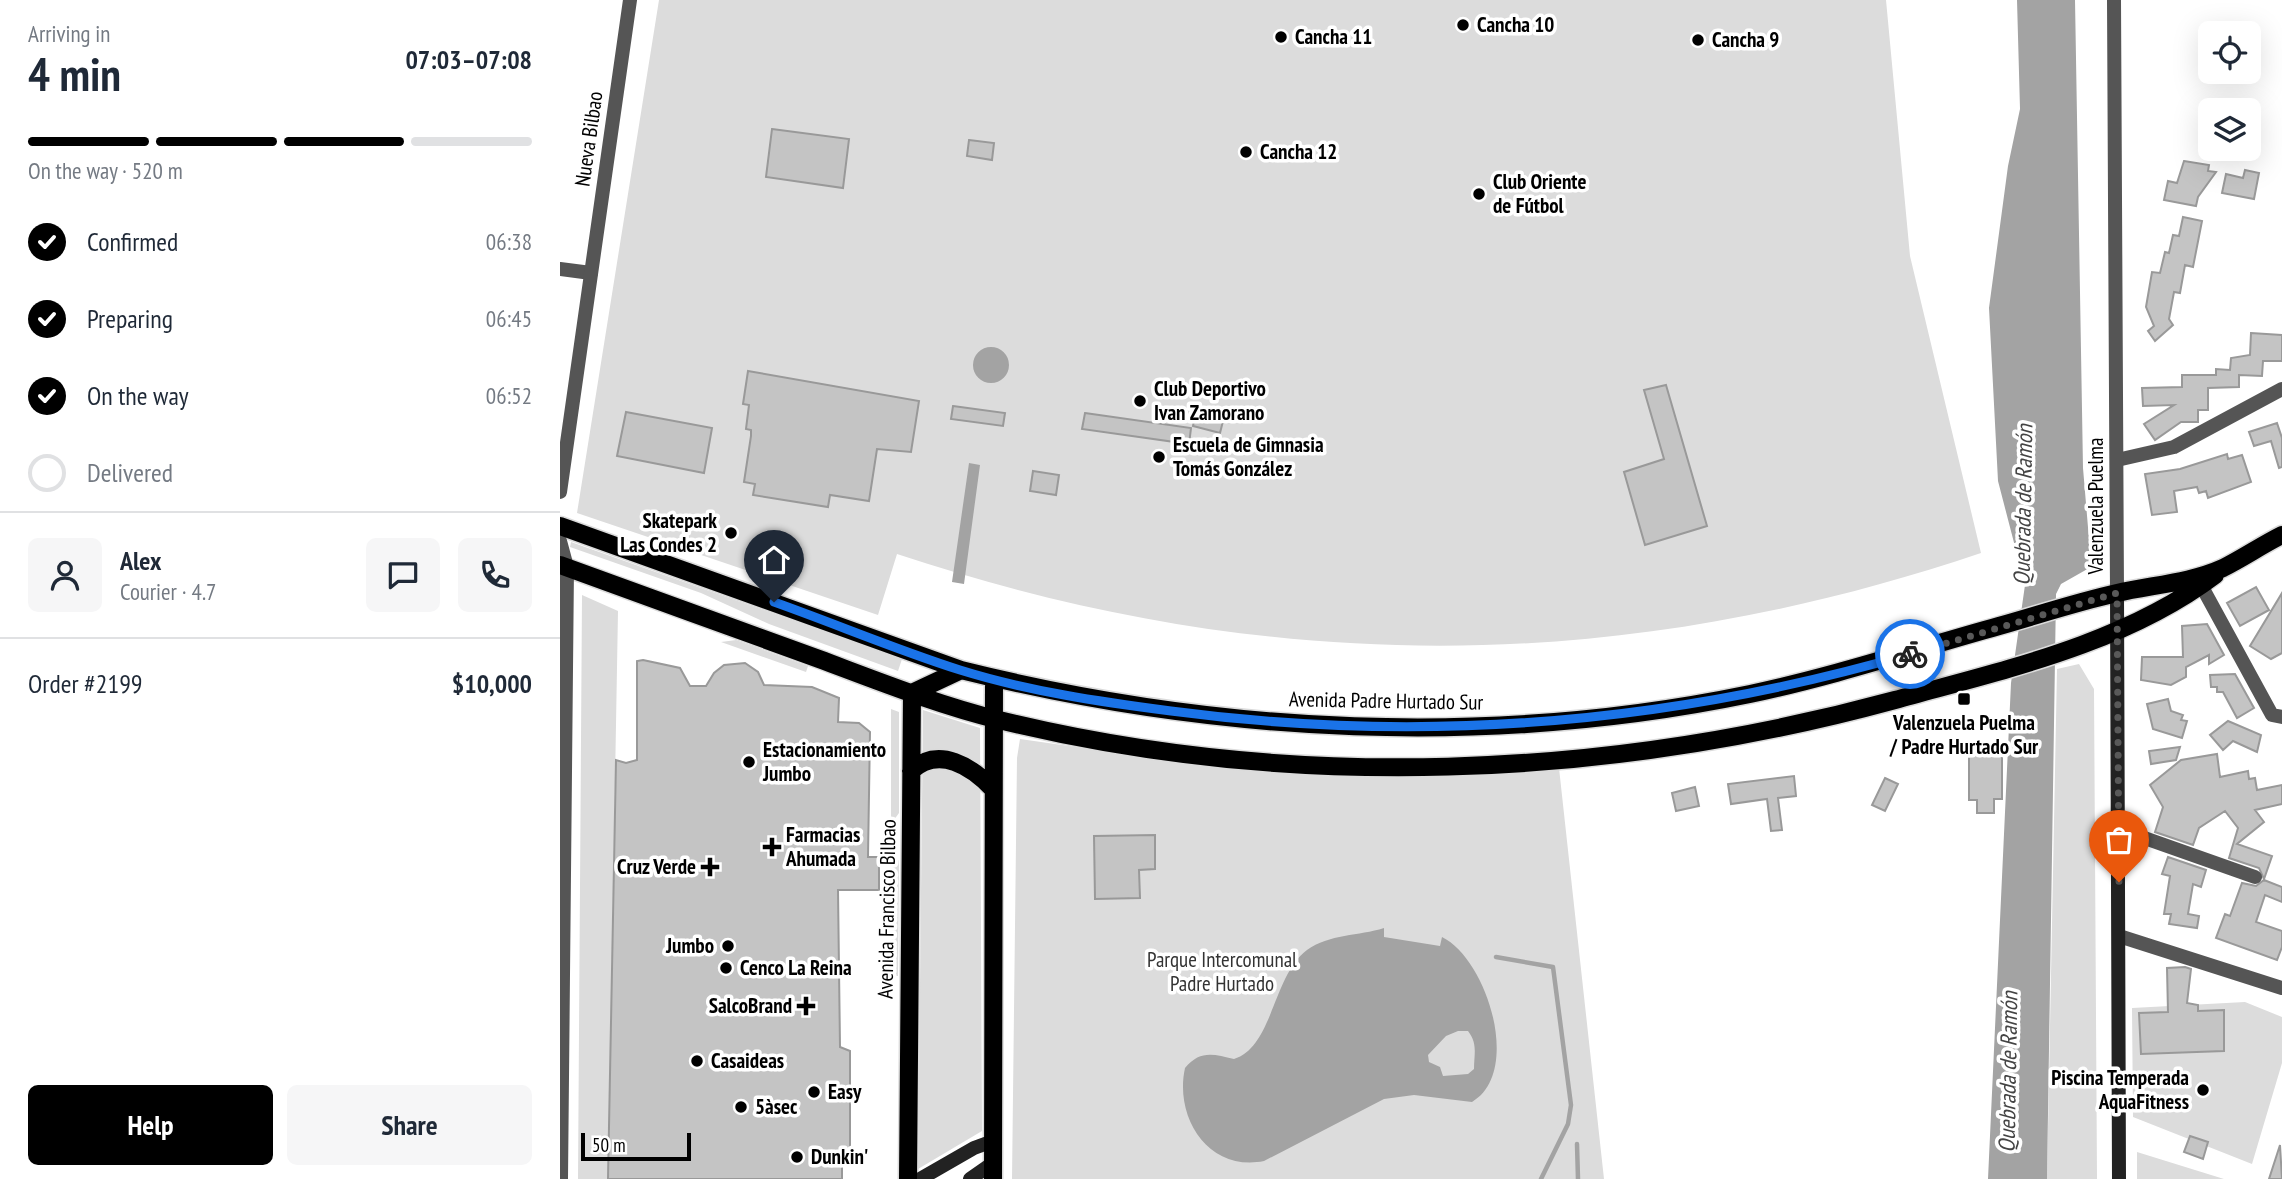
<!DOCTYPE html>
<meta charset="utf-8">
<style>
body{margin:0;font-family:"PT Sans Narrow",sans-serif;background:#f6f6f7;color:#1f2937;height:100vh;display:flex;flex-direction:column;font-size:26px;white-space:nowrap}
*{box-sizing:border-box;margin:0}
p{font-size:23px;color:#747a83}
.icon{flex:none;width:38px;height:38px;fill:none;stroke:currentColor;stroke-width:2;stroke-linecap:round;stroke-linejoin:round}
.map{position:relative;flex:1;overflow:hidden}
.side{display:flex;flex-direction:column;background:#fff;width:560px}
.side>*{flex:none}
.buttons{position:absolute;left:1638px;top:21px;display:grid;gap:14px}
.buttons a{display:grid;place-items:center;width:63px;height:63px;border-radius:10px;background:#fff;box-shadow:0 7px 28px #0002;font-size:35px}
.scale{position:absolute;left:21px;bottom:18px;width:110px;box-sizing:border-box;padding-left:7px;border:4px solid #000;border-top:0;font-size:19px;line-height:24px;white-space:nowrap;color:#000;-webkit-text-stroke:5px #fff;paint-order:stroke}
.pin{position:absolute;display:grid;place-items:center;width:60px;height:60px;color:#fff;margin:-72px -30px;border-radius:50% 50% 50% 0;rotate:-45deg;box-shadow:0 0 7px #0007}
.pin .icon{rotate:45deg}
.courier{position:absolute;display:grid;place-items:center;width:70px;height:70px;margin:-35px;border:5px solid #1a73e8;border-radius:50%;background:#fff;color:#222;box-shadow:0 2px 9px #0007}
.headline em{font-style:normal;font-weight:700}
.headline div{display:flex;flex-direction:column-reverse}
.headline{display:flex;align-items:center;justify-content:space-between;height:119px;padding:0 28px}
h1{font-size:46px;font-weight:700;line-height:52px}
.bar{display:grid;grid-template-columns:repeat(4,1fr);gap:10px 7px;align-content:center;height:84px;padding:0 28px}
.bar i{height:9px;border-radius:5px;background:#e0e1e3}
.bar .current{background:#000}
.bar p{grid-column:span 4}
.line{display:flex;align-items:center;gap:18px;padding:0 28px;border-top:2px solid #e0e1e3}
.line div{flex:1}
.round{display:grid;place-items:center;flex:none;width:74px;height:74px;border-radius:10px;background:#f6f6f7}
ol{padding:0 28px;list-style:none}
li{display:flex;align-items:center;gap:21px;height:77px}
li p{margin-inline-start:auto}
li .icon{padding:7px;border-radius:50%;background:#000;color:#fff;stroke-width:4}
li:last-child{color:#747a83}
li i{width:38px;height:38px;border:4px solid #e0e1e3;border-radius:50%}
.primary-button{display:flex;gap:14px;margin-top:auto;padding:14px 28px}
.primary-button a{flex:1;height:80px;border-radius:10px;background:#000;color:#fff;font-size:28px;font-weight:700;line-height:80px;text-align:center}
.primary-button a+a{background:#f6f6f7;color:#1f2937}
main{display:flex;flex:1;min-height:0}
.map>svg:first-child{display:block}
.green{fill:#dcdcdc}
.water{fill:#a3a3a3;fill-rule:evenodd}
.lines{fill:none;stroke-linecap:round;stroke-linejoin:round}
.stream{stroke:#a3a3a3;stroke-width:4.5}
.building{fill:#c4c4c4;stroke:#999;stroke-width:2}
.primary-casing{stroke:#dbdbdb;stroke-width:21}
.minor{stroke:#555;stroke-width:14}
.tertiary{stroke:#555;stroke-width:14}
.secondary{stroke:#222;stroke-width:14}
.primary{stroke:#000;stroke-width:18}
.done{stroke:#595959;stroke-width:7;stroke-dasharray:0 12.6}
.route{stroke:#1a73e8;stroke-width:9}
.poi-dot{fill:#000;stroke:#fff;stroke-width:2.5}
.labels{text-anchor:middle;stroke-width:7;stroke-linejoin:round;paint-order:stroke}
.poi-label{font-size:21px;font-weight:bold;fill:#000;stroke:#fff;text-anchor:start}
.street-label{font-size:21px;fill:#000;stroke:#fff}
.park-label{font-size:21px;fill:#333;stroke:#fff}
.water-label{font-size:23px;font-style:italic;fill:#444;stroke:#fff}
</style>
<main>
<section class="side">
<div class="headline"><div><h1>4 min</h1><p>Arriving in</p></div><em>07:03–07:08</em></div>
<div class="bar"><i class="current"></i><i class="current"></i><i class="current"></i><i></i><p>On the way · 520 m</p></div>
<ol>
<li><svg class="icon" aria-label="check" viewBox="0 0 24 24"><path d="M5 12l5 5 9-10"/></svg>Confirmed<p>06:38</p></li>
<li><svg class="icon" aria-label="check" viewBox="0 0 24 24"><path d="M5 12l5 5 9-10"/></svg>Preparing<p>06:45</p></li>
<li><svg class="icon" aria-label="check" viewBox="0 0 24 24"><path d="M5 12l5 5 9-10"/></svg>On the way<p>06:52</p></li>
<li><i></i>Delivered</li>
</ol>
<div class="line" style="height:126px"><a class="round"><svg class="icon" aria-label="person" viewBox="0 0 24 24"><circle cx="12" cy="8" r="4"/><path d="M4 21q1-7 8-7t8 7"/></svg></a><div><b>Alex</b><p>Courier · 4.7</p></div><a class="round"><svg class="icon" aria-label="chat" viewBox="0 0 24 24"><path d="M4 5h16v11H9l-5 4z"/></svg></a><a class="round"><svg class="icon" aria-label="phone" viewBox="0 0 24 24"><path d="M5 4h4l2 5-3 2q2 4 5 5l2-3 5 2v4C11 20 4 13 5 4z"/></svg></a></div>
<div class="line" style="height:91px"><div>Order #2199</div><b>$10,000</b></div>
<div class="primary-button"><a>Help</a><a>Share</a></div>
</section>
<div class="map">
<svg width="1722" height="1179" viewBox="0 0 1722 1179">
<rect width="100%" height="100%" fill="#fff"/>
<!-- green -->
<path class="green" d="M 99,0 L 1326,0 L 1350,256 L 1421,553 C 1054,677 705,676 337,554 L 318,615 L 17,513 Z
M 11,542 L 342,659 L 338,671 L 209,624 L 141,593 L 10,547 Z
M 22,595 L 58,611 L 48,1179 L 18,1179 Z
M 176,640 L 248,666 L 246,672 L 161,642 Z
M 1519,664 L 1534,689 L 1537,1179 L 1487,1179 L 1497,669 Z
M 331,709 L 339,712 L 339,813 L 331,824 Z
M 363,710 L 420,728 L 422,1131 L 358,1169 Z
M 460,739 L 579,756 L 999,768 L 1044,1179 L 452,1179 L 457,758 Z
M 331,851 L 339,861 L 338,976 L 332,976 Z
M 1685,1002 L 1722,1017 L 1722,1063 L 1692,1164 L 1573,1117 L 1572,1008 Z
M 1577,1152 L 1664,1179 L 1577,1179 Z"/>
<!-- water -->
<path class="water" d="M 1457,0 L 1515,0 L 1523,468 L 1531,563 L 1531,567 L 1501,584 L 1496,594 L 1487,1179 L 1428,1179 L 1451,683 L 1465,585 L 1438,481 L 1429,308 L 1448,166 L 1460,109 Z
M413 365a18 18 0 1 1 36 0a18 18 0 1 1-36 0Z
M 409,463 L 420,465 L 404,584 L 392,582 Z
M 824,928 L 824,937 L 880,946 L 882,937 C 928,960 962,1073 912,1102 L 854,1095 L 824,1099 L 704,1161 C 649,1172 614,1118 625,1068 C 640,1050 653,1054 674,1059 C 713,1047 713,975 747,950 C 769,934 799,936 824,928 ZM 898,1031 L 908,1031 C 918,1044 914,1054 914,1069 L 908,1074 L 883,1076 L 880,1067 L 869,1062 L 868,1055 L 886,1036 Z"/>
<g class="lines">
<!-- stream -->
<path class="stream" d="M 936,957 L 993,967 L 1011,1105 L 1008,1124 L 981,1179
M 1017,1144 L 1018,1179"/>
</g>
<!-- building -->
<path class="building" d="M 212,129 L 289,139 L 283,188 L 206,177 Z
M 409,140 L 434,143 L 432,160 L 407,156 Z
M 1624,161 L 1649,165 L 1648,171 L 1656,172 L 1638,197 L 1636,206 L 1604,200 L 1608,181 L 1617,183 Z
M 1685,170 L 1699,173 L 1694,199 L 1662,193 L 1666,174 L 1683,178 Z
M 1623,217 L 1642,221 L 1633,267 L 1625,265 L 1620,293 L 1614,292 L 1609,319 L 1613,325 L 1595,341 L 1588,331 L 1594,326 L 1586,307 L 1592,272 L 1600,273 L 1605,252 L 1609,253 L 1613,235 L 1619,236 Z
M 1691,333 L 1722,335 L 1722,361 L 1703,361 L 1702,376 L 1679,375 L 1679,387 L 1648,388 L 1648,410 L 1638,410 L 1638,422 L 1621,422 L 1595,440 L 1584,424 L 1614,405 L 1583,406 L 1582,388 L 1622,387 L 1622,375 L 1656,375 L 1656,369 L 1670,370 L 1671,358 L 1690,355 Z
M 188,371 L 359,401 L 351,452 L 317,449 L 309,501 L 270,495 L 268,507 L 193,495 L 195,484 L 184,482 L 191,436 L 191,430 L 186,429 L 189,405 L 183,404 Z
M 1106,385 L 1147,526 L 1085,545 L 1064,472 L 1104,459 L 1084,390 Z
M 393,406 L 445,413 L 443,426 L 391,419 Z
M 66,412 L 152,428 L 144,473 L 57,456 Z
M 525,413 L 631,428 L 629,444 L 522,429 Z
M 635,415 L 663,421 L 660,433 L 633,426 Z
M 1717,423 L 1722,438 L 1722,467 L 1719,468 L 1711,441 L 1694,446 L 1689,432 Z
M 1667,454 L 1668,459 L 1682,455 L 1691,482 L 1648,498 L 1646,491 L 1639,493 L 1637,487 L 1614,491 L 1617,512 L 1592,515 L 1585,474 L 1620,469 Z
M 473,471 L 499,475 L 496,495 L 470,491 Z
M 1696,587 L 1709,610 L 1680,626 L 1667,603 Z
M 1722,593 L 1722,653 L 1711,659 L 1690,646 Z
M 1647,624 L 1664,655 L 1649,664 L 1649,655 L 1626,667 L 1626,677 L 1611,685 L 1581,680 L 1582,657 L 1623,657 L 1622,626 Z
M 83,660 L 120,668 L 130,686 L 146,686 L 154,673 L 164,665 L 185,663 L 198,672 L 204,685 L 252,687 L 279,698 L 278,722 L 299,723 L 310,732 L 308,857 L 319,857 L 319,890 L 278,890 L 280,1047 L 290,1051 L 290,1162 L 282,1162 L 282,1179 L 48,1179 L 56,760 L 66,763 L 77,760 L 77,661 Z
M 1675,674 L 1694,708 L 1677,718 L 1663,692 L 1657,692 L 1657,687 L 1651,687 L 1650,675 Z
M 1608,699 L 1611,711 L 1623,715 L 1621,720 L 1627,721 L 1622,738 L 1593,729 L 1587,704 Z
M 1668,721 L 1701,735 L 1697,752 L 1673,741 L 1663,750 L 1650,735 Z
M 1620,747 L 1616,760 L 1591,764 L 1589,751 Z
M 1657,754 L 1660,777 L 1688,771 L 1689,779 L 1695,778 L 1697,790 L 1722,785 L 1722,804 L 1695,810 L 1704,822 L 1677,844 L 1712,856 L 1704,879 L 1699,868 L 1669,858 L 1678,828 L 1665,811 L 1639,828 L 1633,845 L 1595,832 L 1603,807 L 1590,785 L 1621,760 Z
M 1409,755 L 1442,755 L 1442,799 L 1434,799 L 1434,813 L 1417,813 L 1417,800 L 1409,800 Z
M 1234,776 L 1236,796 L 1218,798 L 1222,830 L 1211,831 L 1207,799 L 1171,804 L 1168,784 Z
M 1325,778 L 1338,784 L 1325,811 L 1312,805 Z
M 1135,787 L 1139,806 L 1116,811 L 1112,793 Z
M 595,835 L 595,869 L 579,870 L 580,898 L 535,899 L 534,836 Z
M 1608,857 L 1646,870 L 1641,887 L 1633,884 L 1628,914 L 1639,916 L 1637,928 L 1609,924 L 1611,914 L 1604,914 L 1610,876 L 1602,874 Z
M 1704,880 L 1722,887 L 1722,902 L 1705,895 L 1696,922 L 1722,931 L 1722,947 L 1717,960 L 1656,938 L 1665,914 L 1670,916 L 1682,883 L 1696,886 Z
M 1625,967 L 1631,969 L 1627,1003 L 1638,1005 L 1638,1011 L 1664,1010 L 1664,1051 L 1581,1054 L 1579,1013 L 1608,1012 L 1607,968 Z
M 1630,1136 L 1648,1142 L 1643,1159 L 1624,1152 Z
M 1720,1145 L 1722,1179 L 1709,1179 Z"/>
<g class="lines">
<!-- primary casing -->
<g class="primary-casing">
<path id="primary" d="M 0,526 L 401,670 C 659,734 929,748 1190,694 C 1275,676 1356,649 1439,626 C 1478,615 1517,602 1557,593 C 1591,585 1630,583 1663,568 C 1683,558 1702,545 1722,535
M 0,565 C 86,596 173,628 259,659 C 318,681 378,705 439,720 C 732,792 1045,779 1335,700 C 1443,670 1564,644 1655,575
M 352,693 L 401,670
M 351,771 C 379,745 412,767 433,789
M 348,1179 L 352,693
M 433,1179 L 434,678"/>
</g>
<!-- minor -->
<path class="minor" d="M 0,269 L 31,273
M 1557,460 L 1614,447 L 1722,389
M 1641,585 L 1712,715 L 1722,717
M 1559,829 L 1695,877
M 1559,936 L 1722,988"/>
<!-- tertiary -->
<path class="tertiary" d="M 1554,0 L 1557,593
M 0,492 L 70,0
M 0,541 L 7,567 L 1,1179"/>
<!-- secondary -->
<path class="secondary" d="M 1557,593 L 1559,1179
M 360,1179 L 414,1148 L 433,1141
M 410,1179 L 433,1163"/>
<!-- primary -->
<use href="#primary" class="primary"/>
</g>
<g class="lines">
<!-- done -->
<path class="done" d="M 1350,654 L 1557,593 L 1559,882"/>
<!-- route -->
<path class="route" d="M 214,602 C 276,624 337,650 400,670 C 467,691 541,702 611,711 C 860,744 1109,724 1350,654"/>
</g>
<!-- markers -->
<g class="poi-dot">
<circle cx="903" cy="25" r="7"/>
<circle cx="721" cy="37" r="7"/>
<circle cx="1138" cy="40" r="7"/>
<circle cx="686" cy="152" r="7"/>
<circle cx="919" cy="194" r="7"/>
<circle cx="580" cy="401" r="7"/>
<circle cx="599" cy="457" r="7"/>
<circle cx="171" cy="533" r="7"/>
<rect x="1397" y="692" width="14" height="14" rx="3.5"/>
<circle cx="189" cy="762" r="7"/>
<path d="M208.5 836.5h7v7h7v7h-7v7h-7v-7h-7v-7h7z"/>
<path d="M146.5 856.5h7v7h7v7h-7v7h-7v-7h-7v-7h7z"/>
<circle cx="168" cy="946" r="7"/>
<circle cx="166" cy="968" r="7"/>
<path d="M242.5 995.5h7v7h7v7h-7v7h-7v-7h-7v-7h7z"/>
<circle cx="137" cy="1061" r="7"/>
<circle cx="1643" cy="1090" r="7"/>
<circle cx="254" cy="1092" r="7"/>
<circle cx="181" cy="1107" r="7"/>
<circle cx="237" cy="1157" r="7"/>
</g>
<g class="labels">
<!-- poi labels -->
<g class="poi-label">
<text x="917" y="32">Cancha 10</text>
<text x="735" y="44">Cancha 11</text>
<text x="1152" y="47">Cancha 9</text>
<text x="700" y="159">Cancha 12</text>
<text x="933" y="189">Club Oriente<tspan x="933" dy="24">de Fútbol</tspan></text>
<text x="594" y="396">Club Deportivo<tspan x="594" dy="24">Ivan Zamorano</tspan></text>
<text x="613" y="452">Escuela de Gimnasia<tspan x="613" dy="24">Tomás González</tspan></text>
<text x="157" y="528" text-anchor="end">Skatepark<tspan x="157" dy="24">Las Condes 2</tspan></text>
<text x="1404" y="730" text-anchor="middle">Valenzuela Puelma<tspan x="1404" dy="24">/ Padre Hurtado Sur</tspan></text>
<text x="203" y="757">Estacionamiento<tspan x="203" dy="24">Jumbo</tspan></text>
<text x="226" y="842">Farmacias<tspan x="226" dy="24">Ahumada</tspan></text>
<text x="136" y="874" text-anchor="end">Cruz Verde</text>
<text x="154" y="953" text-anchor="end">Jumbo</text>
<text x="180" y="975">Cenco La Reina</text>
<text x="232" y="1013" text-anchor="end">SalcoBrand</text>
<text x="151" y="1068">Casaideas</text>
<text x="1629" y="1085" text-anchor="end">Piscina Temperada<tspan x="1629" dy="24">AquaFitness</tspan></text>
<text x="268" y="1099">Easy</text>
<text x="195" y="1114">5àsec</text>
<text x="251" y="1164">Dunkin'</text>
</g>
<!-- street labels -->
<g class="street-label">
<text transform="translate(29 139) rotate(-82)" y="7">Nueva Bilbao</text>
<text transform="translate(1536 506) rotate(-90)" y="7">Valenzuela Puelma</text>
<text transform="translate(826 701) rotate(1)" y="7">Avenida Padre Hurtado Sur</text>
<text transform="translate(327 909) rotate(-89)" y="7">Avenida Francisco Bilbao</text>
</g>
<!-- park labels -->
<g class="park-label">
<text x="662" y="967">Parque Intercomunal<tspan x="662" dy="24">Padre Hurtado</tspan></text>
</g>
<!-- water labels -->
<g class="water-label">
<text transform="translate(1463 505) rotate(-89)" y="8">Quebrada de Ramón</text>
<text transform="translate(1448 1072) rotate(-89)" y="8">Quebrada de Ramón</text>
</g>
</g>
</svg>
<div class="buttons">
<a><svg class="icon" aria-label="locate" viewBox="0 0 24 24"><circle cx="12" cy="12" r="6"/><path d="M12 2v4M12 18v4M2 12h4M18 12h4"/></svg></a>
<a><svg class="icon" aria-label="layers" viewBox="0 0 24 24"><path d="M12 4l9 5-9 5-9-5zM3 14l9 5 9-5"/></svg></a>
</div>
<div class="scale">50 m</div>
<div class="pin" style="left:1559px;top:882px;background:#ea580c"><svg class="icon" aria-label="bag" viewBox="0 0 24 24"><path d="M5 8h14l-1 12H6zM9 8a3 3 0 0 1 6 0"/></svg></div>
<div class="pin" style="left:214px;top:602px;background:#1f2937"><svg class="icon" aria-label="home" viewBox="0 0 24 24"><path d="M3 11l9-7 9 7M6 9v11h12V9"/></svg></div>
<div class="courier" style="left:1350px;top:654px"><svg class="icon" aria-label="bike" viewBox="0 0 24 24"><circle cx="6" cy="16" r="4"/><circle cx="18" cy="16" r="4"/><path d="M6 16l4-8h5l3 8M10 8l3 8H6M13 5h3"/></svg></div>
</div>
</main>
